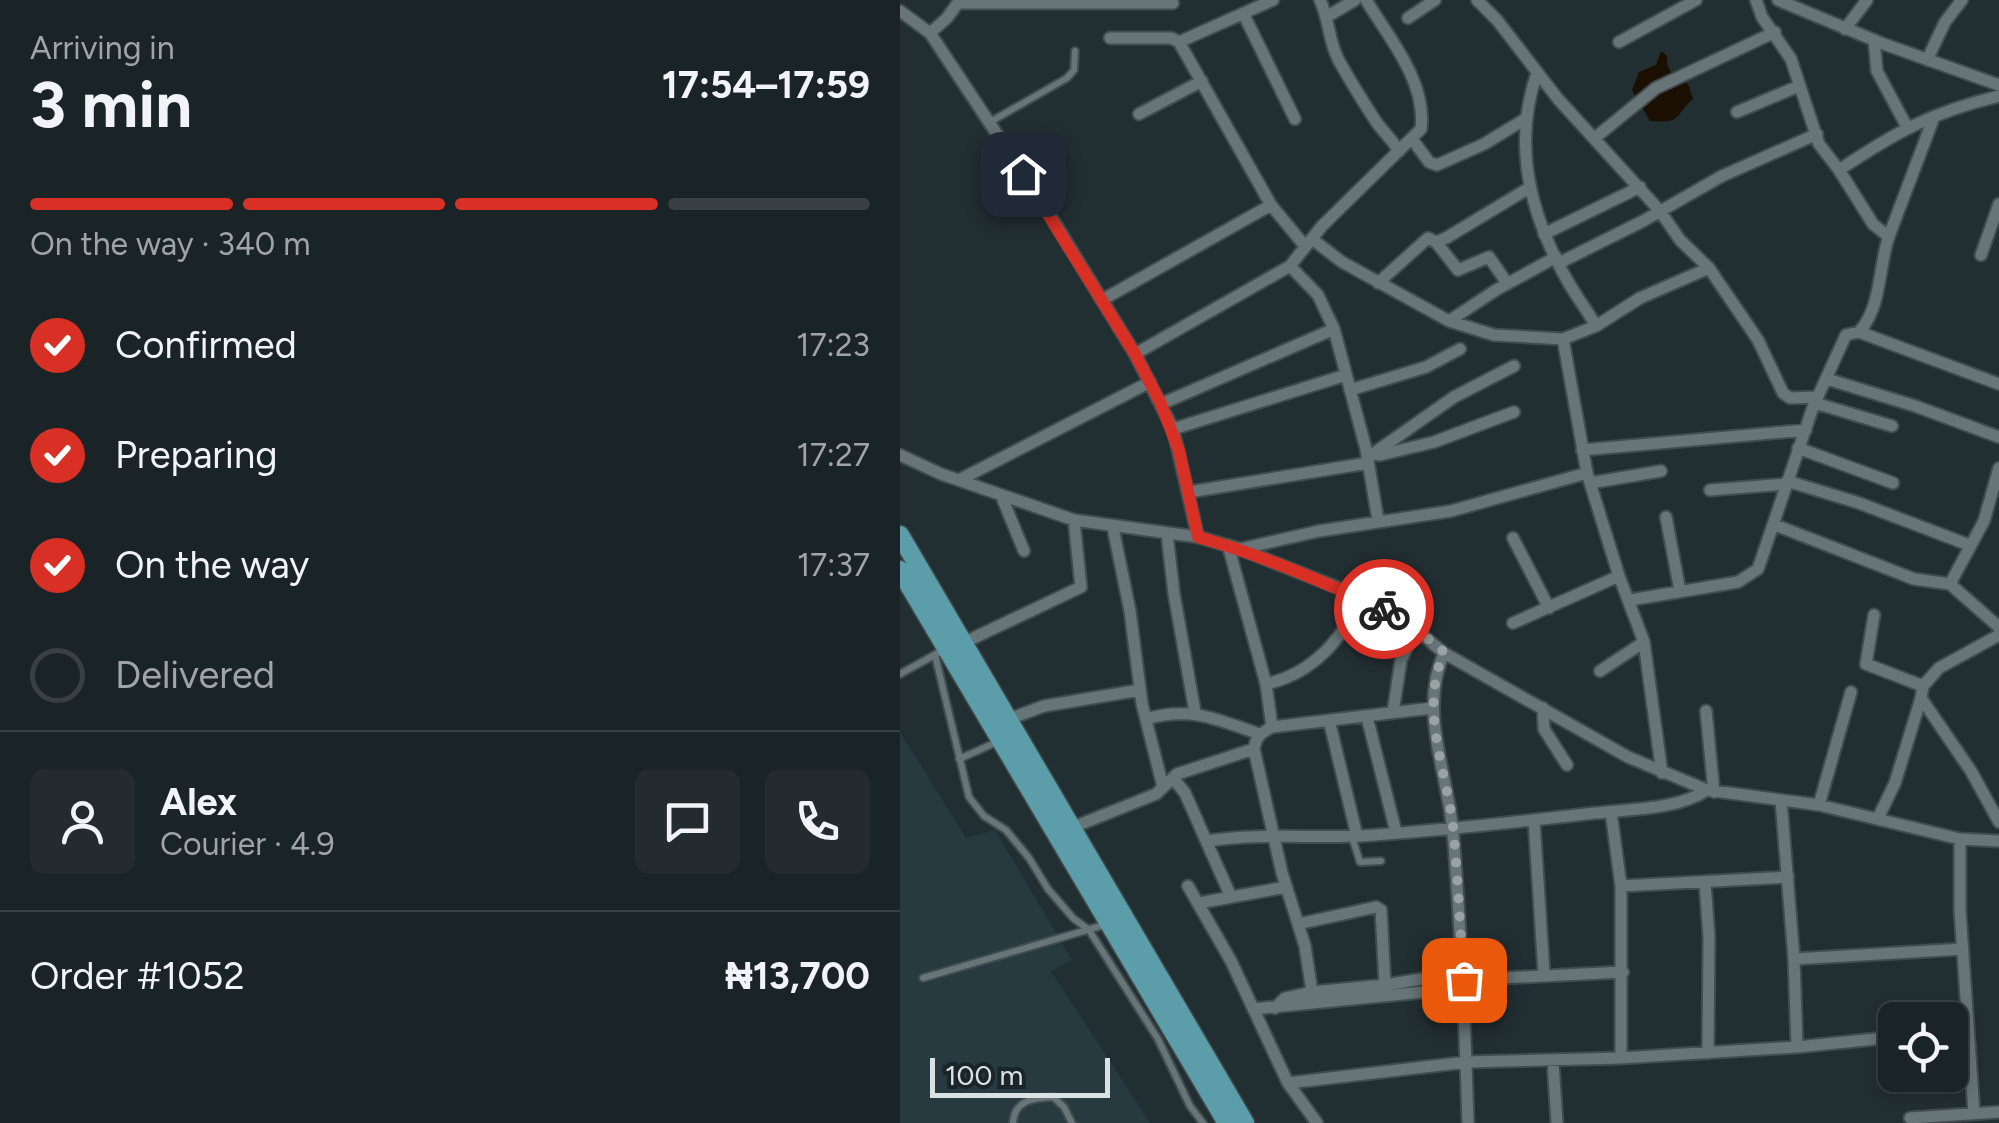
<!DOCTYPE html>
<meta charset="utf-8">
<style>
body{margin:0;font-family:Figtree,sans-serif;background:#232b2e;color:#f1f3f6;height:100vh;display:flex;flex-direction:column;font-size:38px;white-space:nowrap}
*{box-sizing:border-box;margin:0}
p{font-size:32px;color:#9fa4a7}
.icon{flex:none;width:55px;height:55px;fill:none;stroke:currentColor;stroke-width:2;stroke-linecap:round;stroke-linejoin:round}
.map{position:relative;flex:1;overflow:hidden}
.side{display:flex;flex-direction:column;background:#1a2326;width:900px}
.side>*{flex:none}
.fabs{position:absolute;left:978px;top:1002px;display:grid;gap:20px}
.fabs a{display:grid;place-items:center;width:90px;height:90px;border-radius:15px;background:#1a2326;box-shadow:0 5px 15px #0003,0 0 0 2px #384043;font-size:50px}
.scale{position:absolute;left:30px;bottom:25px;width:180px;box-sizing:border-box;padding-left:10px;border:5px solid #d9e1e2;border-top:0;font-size:28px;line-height:35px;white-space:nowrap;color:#d9e1e2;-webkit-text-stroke:8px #192528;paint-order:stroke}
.pin{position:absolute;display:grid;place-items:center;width:85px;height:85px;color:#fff;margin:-42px;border-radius:20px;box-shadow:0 5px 15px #0006}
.courier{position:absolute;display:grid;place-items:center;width:100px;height:100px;margin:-50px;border:8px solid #d93025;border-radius:50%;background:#fff;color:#222;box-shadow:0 2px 12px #0007}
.head em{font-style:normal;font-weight:700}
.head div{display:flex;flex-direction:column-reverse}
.head{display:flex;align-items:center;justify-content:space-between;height:170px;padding:0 30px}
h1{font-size:65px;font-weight:700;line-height:75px}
.bar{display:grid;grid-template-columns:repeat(4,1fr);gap:15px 10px;align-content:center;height:120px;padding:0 30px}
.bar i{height:12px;border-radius:8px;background:#384043}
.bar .current{background:#d93025}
.bar p{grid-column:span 4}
.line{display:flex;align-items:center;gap:25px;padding:0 30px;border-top:2px solid #384043}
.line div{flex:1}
.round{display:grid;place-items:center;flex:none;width:105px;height:105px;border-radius:15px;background:#232b2e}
ol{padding:0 30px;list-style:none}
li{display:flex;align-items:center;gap:30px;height:110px}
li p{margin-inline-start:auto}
li .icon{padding:10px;border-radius:50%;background:#d93025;color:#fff;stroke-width:4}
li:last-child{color:#9fa4a7}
li i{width:55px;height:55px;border:5px solid #384043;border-radius:50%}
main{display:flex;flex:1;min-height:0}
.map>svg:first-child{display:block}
.built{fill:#263a3f}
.water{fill:#1a0f00}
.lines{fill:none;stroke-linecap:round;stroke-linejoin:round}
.service-casing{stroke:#414c4d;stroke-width:10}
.minor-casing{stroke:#414c4d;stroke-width:15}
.primary-casing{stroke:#414c4d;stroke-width:21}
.service{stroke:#677578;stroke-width:6}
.minor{stroke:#677578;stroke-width:11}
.primary{stroke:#5b9eaa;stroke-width:18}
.done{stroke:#99a3a4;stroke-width:10;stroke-dasharray:0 18}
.route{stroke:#d93025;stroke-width:12}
</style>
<main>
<section class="side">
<div class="head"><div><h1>3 min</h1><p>Arriving in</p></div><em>17:54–17:59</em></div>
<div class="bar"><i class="current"></i><i class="current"></i><i class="current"></i><i></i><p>On the way · 340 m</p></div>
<ol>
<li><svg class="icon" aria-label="check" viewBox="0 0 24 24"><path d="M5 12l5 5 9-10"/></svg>Confirmed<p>17:23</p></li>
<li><svg class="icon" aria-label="check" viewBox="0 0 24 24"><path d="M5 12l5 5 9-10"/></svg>Preparing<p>17:27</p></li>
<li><svg class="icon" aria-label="check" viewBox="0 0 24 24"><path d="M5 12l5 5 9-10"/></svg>On the way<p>17:37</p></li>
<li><i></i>Delivered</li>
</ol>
<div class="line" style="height:180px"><a class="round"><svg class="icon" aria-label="person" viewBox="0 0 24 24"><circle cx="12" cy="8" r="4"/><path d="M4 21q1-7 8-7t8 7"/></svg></a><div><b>Alex</b><p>Courier · 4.9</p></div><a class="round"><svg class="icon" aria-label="chat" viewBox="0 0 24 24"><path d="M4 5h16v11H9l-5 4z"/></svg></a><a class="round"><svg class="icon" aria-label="phone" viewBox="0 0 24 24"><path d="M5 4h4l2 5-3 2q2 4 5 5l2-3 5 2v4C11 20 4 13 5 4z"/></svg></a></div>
<div class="line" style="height:130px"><div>Order #1052</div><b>₦13,700</b></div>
</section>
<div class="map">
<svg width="1099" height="1123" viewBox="0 0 1099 1123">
<rect width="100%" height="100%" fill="#222f32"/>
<!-- built -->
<path class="built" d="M 0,732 L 66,838 L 95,830 L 172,960 L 151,971 L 250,1123 L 0,1123 Z"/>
<!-- water -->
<path class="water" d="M 761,51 L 767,56 C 766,72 776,78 788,84 L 793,99 C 774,115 783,124 750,121 L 732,90 L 739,72 L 756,65 Z"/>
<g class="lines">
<!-- service casing -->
<g class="service-casing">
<path id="service" d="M 90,122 L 167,78 L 174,70 L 175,51
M 35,655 L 69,797 L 84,816 L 106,830 L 129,858 L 148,889 L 173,918 L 189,930 L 258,1039 L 290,1106 L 303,1123
M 0,674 L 38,653
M 59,759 L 97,742
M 452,837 L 460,862 L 481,861
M 23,978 L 204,925
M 113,1123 C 114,1100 134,1098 153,1097 L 164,1107 L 172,1123"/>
</g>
<!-- minor casing -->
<g class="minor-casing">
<path id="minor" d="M 420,0 C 429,19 428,38 438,59 C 449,79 462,100 475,120 C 482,131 492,139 499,151
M 577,0 L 597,20 L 658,99 L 760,211 L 780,240 L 809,268 L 858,340 L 883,393 L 890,398 L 918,397
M 856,0 L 862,17 L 891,59 L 919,144 L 939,170 L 973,224 L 989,237
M 878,0 L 981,43 L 1099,85
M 58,3 L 273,3
M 0,11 L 30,33 L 140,199 L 235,354 L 273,429 L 298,537
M 344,15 L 395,119
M 428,16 L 455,0
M 508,18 L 535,0
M 945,29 L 967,0
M 30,33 L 47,18 L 60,0
M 210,38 L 271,38 L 279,42 L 373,0
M 974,40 L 977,71 L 1007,127
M 279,42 L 371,205 L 405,246
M 719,42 L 796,0
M 1027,60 L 1045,22 L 1062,0
M 637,73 C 612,145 630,215 667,280 C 676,296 687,310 696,326
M 837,112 L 899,86
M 239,114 L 302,81
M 696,137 L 756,88 L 875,32
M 512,139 L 529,162 L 537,165 L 584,144 L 627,118
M 939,170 C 996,132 1032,112 1099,96
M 644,234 L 740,187
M 412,239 L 442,262 L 549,321 L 594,335 L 663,339 L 696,326 L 740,298 L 809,268
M 536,242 L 558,270 L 589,257 L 607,283
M 1081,255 L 1099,204
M 659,263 L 743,221 L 822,176 L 917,134
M 390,266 L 418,295 L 434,329 L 466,449 L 478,520
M 478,283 L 528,238 L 536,242 L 546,238 L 629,188
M 202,300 L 371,205
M 549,321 L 596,290 L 656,257
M 959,332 L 1099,384
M 663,339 L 687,473 L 719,576 L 744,642 L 762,773
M 235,354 L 390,266 L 422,226 L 521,129 C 527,82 489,38 466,0
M 927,379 L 1015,406 L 1099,437
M 450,390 L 526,367 L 560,349
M 915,403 L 992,426
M 261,404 L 434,329
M 273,429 L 446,375
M 898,448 L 993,483
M 682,450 L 906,430
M 473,454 L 480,455 L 534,442 L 614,412
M 0,455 L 41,474 L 174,520 L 298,537 L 340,549 L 464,598 L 508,623 L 544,653 L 728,757 L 807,790 L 919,805 L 1060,839 L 1099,841
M 467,458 L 554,397 L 614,366
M 59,480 L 250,382
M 887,481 L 959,503 L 1069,545
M 690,483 L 761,471
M 810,490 L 887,484
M 289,492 L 468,463
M 101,495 L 124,551
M 766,517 L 780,591
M 875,525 L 1014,579 L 1050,584 L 1099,627
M 213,528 L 230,611 L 242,704 L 263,787
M 267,534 L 274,594 L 295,712
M 613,538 L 649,608
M 328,545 L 366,684 L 372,727
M 340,549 L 419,531 L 551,511 L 687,473
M 1050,584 L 1084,521 L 1099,468
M 730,600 L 838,582 L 858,569 L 913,407 L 946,335 L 959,332 C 982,307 978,268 989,236 C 1004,196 1019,156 1034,117
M 974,615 L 966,664 L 1023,686 L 1021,698 L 1071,771 L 1099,822
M 613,623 L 719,576
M 63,643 L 181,587 L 174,520
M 544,653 C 518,712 548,772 553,833 C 561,929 565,1026 568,1123
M 700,671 L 744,642
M 366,684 C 415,673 440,639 464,598
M 1023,686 L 1039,668 L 1099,635
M 643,708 L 644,729 L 667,765
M 806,711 L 814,792
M 493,712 L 501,660 L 516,629
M 467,717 L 496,832
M 109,719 L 144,706 L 240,690
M 246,719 C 290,706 317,719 359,734
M 429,720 L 457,836
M 273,778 L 285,793 L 331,897
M 881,800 L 894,959 L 897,1047
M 919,805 L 951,692
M 711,812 L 721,886 L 721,1058
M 978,818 L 995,783 L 1021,698
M 634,820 L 644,974
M 171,828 L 256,794 L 277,774 L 354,749
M 1060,839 L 1060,911 L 1074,1113
M 307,841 C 357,833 408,838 459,836 C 538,831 617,822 695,813 C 730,809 777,810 807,790
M 805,883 L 809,937 L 808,1053
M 288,886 L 331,961 L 388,1083 L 417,1123
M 721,886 L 888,877
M 299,903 L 386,887
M 398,924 L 476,907 L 481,910 L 485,985 L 412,992
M 894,959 L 1063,949
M 563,980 L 723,972
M 485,985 L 546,975
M 375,1008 L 385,998 L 412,992 L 405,946 L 382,873 L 354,749 C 356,736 361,733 372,727 L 532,708
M 353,1009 L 564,988
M 1050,1031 L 1068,1028
M 653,1062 L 657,1123
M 388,1083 L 567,1062 L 721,1058 L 897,1047 L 995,1037
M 1010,1118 L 1099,1112"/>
</g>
<!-- primary casing -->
<g class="primary-casing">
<path id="primary" d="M 0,535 L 345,1123
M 0,570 L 327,1123"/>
</g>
<!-- service -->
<use href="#service" class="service"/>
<!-- minor -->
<use href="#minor" class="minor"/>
<!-- primary -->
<use href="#primary" class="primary"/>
</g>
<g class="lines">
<!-- done -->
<path class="done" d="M 484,609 L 508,622 L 544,652 C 519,710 546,768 553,826 C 558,877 560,929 564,980"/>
<!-- route -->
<path class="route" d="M 123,174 L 235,354 L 261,404 L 279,451 L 298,537 C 362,555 423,582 484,609"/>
</g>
</svg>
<div class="fabs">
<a><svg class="icon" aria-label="locate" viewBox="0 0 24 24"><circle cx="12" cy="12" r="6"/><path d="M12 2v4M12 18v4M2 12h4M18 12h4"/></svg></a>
</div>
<div class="scale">100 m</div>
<div class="pin" style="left:564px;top:980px;background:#ea580c"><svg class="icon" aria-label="bag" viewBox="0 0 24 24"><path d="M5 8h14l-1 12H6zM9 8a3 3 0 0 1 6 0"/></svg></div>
<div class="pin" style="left:123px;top:174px;background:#1f2937"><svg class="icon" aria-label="home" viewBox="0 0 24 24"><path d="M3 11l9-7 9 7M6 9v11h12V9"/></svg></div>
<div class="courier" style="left:484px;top:609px"><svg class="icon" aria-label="bike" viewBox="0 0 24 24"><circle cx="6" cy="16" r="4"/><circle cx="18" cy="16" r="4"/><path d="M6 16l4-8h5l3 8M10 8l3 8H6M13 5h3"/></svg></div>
</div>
</main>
